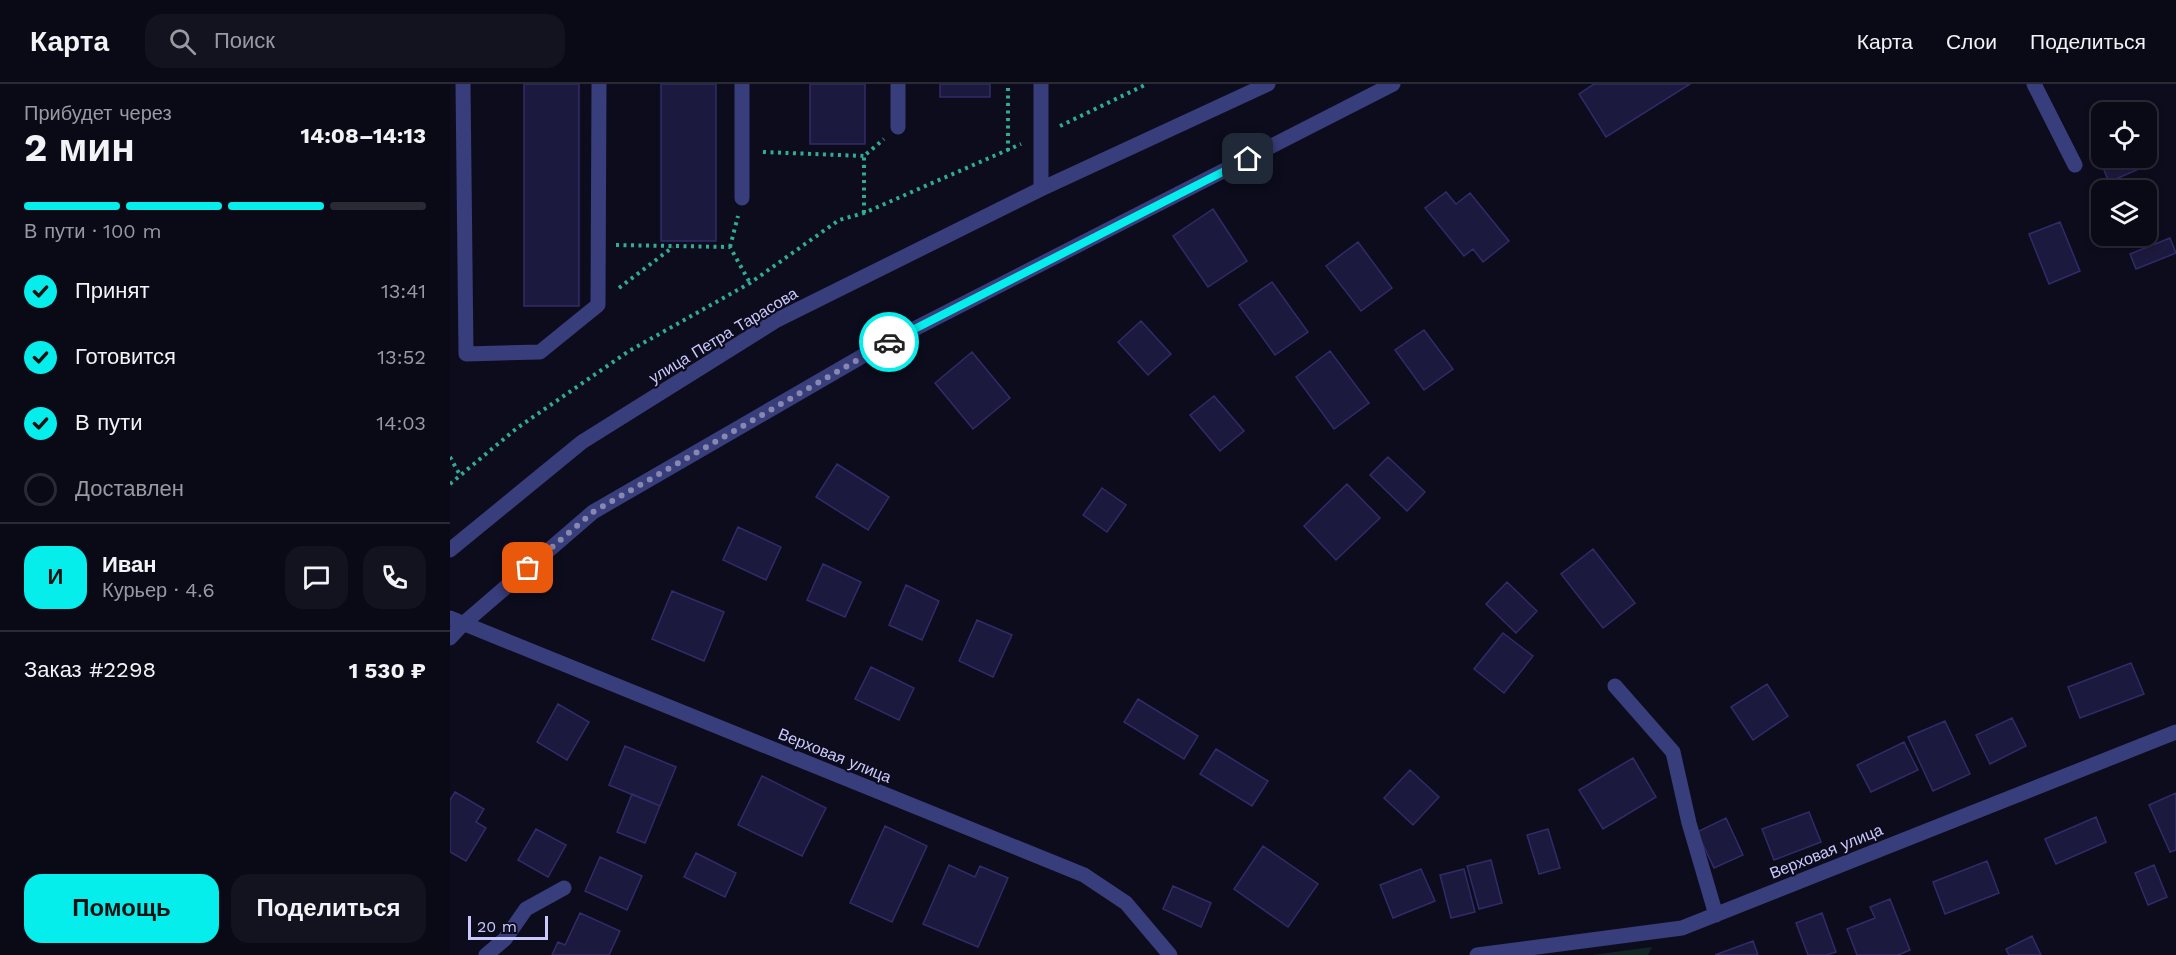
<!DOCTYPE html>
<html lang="ru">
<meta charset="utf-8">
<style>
body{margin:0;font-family:"Work Sans",sans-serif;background:#13121f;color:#f1f3f6;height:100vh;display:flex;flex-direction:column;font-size:22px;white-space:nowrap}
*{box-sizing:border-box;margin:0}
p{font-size:20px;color:#999aa1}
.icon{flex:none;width:33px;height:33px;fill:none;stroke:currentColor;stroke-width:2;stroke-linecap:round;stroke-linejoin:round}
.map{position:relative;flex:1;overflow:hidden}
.sheet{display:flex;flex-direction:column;background:#0a0916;width:450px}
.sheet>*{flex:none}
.fabs{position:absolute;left:1641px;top:18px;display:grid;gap:12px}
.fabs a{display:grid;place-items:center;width:66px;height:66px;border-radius:12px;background:#0a0916;box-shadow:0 3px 9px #0003,0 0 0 2px #2a2a35;font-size:30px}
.scale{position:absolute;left:18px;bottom:15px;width:80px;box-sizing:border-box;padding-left:6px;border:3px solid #c9c9fe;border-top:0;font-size:16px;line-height:21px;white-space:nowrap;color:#c9c9fe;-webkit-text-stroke:4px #0d0c1d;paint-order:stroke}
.pin{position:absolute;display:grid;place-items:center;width:51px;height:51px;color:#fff;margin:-26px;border-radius:12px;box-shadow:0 3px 9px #0006}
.courier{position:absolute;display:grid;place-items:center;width:60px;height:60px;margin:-30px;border:4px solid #05eeeb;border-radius:50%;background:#fff;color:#222;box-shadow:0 2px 8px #0007}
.headline em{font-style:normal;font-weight:700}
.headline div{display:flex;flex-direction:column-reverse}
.headline{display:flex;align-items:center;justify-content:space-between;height:102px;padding:0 24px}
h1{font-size:39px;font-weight:700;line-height:45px}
.bar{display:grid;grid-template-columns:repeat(4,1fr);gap:9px 6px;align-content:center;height:72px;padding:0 24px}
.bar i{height:8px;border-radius:4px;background:#2a2a35}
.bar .selected{background:#05eeeb}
.bar p{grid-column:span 4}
.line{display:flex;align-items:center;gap:15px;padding:0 24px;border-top:2px solid #2a2a35}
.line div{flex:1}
.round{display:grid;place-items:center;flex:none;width:63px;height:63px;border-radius:18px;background:#13121f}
ol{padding:0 24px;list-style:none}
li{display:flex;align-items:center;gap:18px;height:66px}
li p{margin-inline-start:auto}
li .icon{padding:6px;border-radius:50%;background:#05eeeb;color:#111;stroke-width:4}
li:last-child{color:#999aa1}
li i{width:33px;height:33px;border:3px solid #2a2a35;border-radius:50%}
.action{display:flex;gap:12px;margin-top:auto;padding:12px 24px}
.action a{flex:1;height:69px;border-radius:18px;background:#05eeeb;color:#111;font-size:24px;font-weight:700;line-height:69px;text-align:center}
.action a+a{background:#13121f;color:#f1f3f6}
header{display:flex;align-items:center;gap:36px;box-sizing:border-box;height:84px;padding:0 30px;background:#0a0916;border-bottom:2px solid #2a2a35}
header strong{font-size:28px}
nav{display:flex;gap:33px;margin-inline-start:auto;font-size:21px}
.search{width:420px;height:54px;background:#13121f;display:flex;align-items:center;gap:15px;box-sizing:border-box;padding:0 21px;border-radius:18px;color:#999aa1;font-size:22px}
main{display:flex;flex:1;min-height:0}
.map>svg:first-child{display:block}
.green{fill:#0f2723}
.building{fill:#1c193e;stroke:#302b69;stroke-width:1.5}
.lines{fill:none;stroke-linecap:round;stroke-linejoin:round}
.path{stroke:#2fac96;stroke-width:4;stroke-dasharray:3 4.5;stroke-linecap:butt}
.minor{stroke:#383d7b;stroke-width:15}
.done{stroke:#8787af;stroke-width:6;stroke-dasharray:0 10.8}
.route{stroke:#05eeeb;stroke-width:8}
.labels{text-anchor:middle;stroke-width:4.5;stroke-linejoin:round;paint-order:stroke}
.street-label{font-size:16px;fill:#c9c9fe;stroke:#0d0c1d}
</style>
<header>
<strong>Карта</strong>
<div class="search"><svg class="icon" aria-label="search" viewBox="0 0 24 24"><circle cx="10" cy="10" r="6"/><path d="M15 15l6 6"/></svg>Поиск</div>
<nav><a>Карта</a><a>Слои</a><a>Поделиться</a></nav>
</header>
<main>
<section class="sheet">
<div class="headline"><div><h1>2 мин</h1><p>Прибудет через</p></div><em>14:08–14:13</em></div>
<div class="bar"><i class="selected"></i><i class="selected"></i><i class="selected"></i><i></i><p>В пути · 100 m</p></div>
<ol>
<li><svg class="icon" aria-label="check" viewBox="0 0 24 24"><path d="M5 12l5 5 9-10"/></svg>Принят<p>13:41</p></li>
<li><svg class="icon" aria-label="check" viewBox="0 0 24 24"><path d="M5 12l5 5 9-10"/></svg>Готовится<p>13:52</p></li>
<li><svg class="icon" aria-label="check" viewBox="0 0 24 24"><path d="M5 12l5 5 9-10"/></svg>В пути<p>14:03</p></li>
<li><i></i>Доставлен</li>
</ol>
<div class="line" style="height:108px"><b class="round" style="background:#05eeeb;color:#111">И</b><div><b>Иван</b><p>Курьер · 4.6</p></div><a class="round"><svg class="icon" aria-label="chat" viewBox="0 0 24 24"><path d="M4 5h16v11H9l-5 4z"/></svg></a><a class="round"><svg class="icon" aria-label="phone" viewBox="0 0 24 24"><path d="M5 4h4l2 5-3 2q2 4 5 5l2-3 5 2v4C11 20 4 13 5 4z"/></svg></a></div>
<div class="line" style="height:78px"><div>Заказ #2298</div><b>1 530 ₽</b></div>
<div class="action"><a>Помощь</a><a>Поделиться</a></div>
</section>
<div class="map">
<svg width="1726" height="871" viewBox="0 0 1726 871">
<rect width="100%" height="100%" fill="#0d0c1d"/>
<!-- green -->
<path class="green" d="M 1202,863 L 1198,871 L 1142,871 Z"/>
<!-- building -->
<path class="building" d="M 74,0 L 129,0 L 129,222 L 74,222 Z
M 211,0 L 266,0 L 266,157 L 211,157 Z
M 360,0 L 415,0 L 415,60 L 360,60 Z
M 490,0 L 540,0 L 540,13 L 490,13 Z
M 1144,0 L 1240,0 L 1156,53 L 1129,10 Z
M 1652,56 L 1652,74 L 1692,74 L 1696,82 L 1659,98 L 1643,60 Z
M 996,108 L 1006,120 L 1020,109 L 1059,157 L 1033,178 L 1023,165 L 1014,172 L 975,124 Z
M 763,125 L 797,177 L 758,203 L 723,152 Z
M 1610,138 L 1630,187 L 1599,200 L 1579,150 Z
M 1720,154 L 1726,169 L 1686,185 L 1680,170 Z
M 908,158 L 942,204 L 911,227 L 876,182 Z
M 822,198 L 858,248 L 825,271 L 789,221 Z
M 691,237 L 721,270 L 698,291 L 668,258 Z
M 974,246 L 1003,285 L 974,306 L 945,266 Z
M 880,267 L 919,319 L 884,345 L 846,293 Z
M 522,268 L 560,314 L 523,345 L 485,299 Z
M 764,312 L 794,347 L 770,367 L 740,331 Z
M 938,373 L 975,408 L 957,427 L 920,391 Z
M 387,380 L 439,413 L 418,446 L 366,413 Z
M 897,400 L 930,434 L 886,476 L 854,442 Z
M 652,404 L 676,421 L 657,448 L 633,431 Z
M 288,443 L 331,463 L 316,496 L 273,476 Z
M 1143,465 L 1185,519 L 1153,544 L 1111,490 Z
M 373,480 L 411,498 L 395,533 L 357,516 Z
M 1057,498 L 1087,527 L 1066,549 L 1036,520 Z
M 456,501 L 489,517 L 472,556 L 439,541 Z
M 222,507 L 274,528 L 254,577 L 202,555 Z
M 527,536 L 562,551 L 543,593 L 509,577 Z
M 1053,549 L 1083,572 L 1054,609 L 1024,585 Z
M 1681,579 L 1694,610 L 1630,634 L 1618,603 Z
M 421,583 L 464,604 L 449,636 L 405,615 Z
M 1317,600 L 1338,632 L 1303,656 L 1281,623 Z
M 688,615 L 748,652 L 734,675 L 674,638 Z
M 108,620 L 139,638 L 117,676 L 87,658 Z
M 1562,634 L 1576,662 L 1540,680 L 1526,651 Z
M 1495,637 L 1520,690 L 1483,707 L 1458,653 Z
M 1454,658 L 1468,686 L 1421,708 L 1407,681 Z
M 175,662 L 226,683 L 210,722 L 159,701 Z
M 766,665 L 818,697 L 802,722 L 750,690 Z
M 1183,674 L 1206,713 L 1153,745 L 1129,706 Z
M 960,686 L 989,713 L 963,741 L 934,714 Z
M 312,692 L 376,724 L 352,772 L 288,741 Z
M 5,708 L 34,725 L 26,738 L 36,744 L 16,777 L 0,768 L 0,716 Z
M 1726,709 L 1726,766 L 1720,768 L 1699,721 Z
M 182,710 L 210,722 L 195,759 L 167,748 Z
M 1359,728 L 1371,758 L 1324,776 L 1312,745 Z
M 1646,733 L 1656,758 L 1606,780 L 1595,755 Z
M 1276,734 L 1293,771 L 1264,784 L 1247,748 Z
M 435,742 L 477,762 L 442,838 L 400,819 Z
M 86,745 L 116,761 L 98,793 L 68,776 Z
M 1098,745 L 1110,784 L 1089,790 L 1077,751 Z
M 813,762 L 868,800 L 838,843 L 784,805 Z
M 246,769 L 286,789 L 275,813 L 234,793 Z
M 150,773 L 192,792 L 177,826 L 135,807 Z
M 1041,776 L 1052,819 L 1029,825 L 1017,782 Z
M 1537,777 L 1549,809 L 1495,830 L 1483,798 Z
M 499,781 L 525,793 L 530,782 L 558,794 L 528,863 L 473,840 Z
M 1704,781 L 1717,813 L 1698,821 L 1685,789 Z
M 971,785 L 985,817 L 943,834 L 930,801 Z
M 1014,785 L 1025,828 L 1001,834 L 990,791 Z
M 723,802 L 761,819 L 751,843 L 713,825 Z
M 1440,815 L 1460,866 L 1448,871 L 1407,871 L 1397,845 L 1425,834 L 1420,823 Z
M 130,829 L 170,847 L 159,871 L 102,871 L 108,858 L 115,861 Z
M 1372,829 L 1386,868 L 1377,871 L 1358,871 L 1346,839 Z
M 1582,852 L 1591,871 L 1559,871 L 1556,865 Z
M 1303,857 L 1308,871 L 1265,871 Z"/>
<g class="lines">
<!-- path -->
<path class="path" d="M 610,42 L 697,0
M 558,67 L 558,0
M 313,68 L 414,72
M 414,129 L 414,72 L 434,55
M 166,161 L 280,163 L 300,199
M 280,163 L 288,132
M 169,204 L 223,163
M 0,373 L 10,391
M 0,400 L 67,344 L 179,267 L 300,199 L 389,136 L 414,129 L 571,60"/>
<!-- minor -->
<path class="minor" d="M 13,0 L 16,270 L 90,268 L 148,221 L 149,0
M 292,0 L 292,114
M 1584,0 L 1625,81
M 448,43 L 448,0
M 591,105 L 591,0
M 0,466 L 132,358 L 327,236 L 591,105 L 818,0
M 0,534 L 634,791 L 676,819 L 720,871
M 0,554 L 13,540 L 143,428 L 423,266 L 943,0
M 1165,602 L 1223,668 L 1239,739 L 1266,831
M 36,871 L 55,855 L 76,825 L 114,804
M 1027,871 L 1232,844 L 1726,648"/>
</g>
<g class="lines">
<!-- done -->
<path class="done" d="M 78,484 L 143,428 L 439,258"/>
<!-- route -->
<path class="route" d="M 439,258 L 798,75"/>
</g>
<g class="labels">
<!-- street labels -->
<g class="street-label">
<text transform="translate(273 251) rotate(-31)" y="6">улица Петра Тарасова</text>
<text transform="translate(385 671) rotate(22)" y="6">Верховая улица</text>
<text transform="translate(1376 767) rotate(-22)" y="6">Верховая улица</text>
</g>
</g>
</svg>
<div class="fabs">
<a><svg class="icon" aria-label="locate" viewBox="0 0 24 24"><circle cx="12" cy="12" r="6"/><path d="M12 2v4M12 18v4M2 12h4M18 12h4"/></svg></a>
<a><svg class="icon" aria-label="layers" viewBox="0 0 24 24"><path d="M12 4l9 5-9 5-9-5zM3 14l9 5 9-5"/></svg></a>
</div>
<div class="scale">20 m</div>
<div class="pin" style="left:78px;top:484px;background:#ea580c"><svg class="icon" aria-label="bag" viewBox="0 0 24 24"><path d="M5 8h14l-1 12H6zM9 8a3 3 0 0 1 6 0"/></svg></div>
<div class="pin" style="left:798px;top:75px;background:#1f2937"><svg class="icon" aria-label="home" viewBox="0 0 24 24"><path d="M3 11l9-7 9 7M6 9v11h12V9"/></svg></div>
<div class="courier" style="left:439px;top:258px"><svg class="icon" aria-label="car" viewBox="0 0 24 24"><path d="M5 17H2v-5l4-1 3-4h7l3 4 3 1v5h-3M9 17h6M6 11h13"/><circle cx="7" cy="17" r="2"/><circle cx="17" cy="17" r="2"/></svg></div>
</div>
</main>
